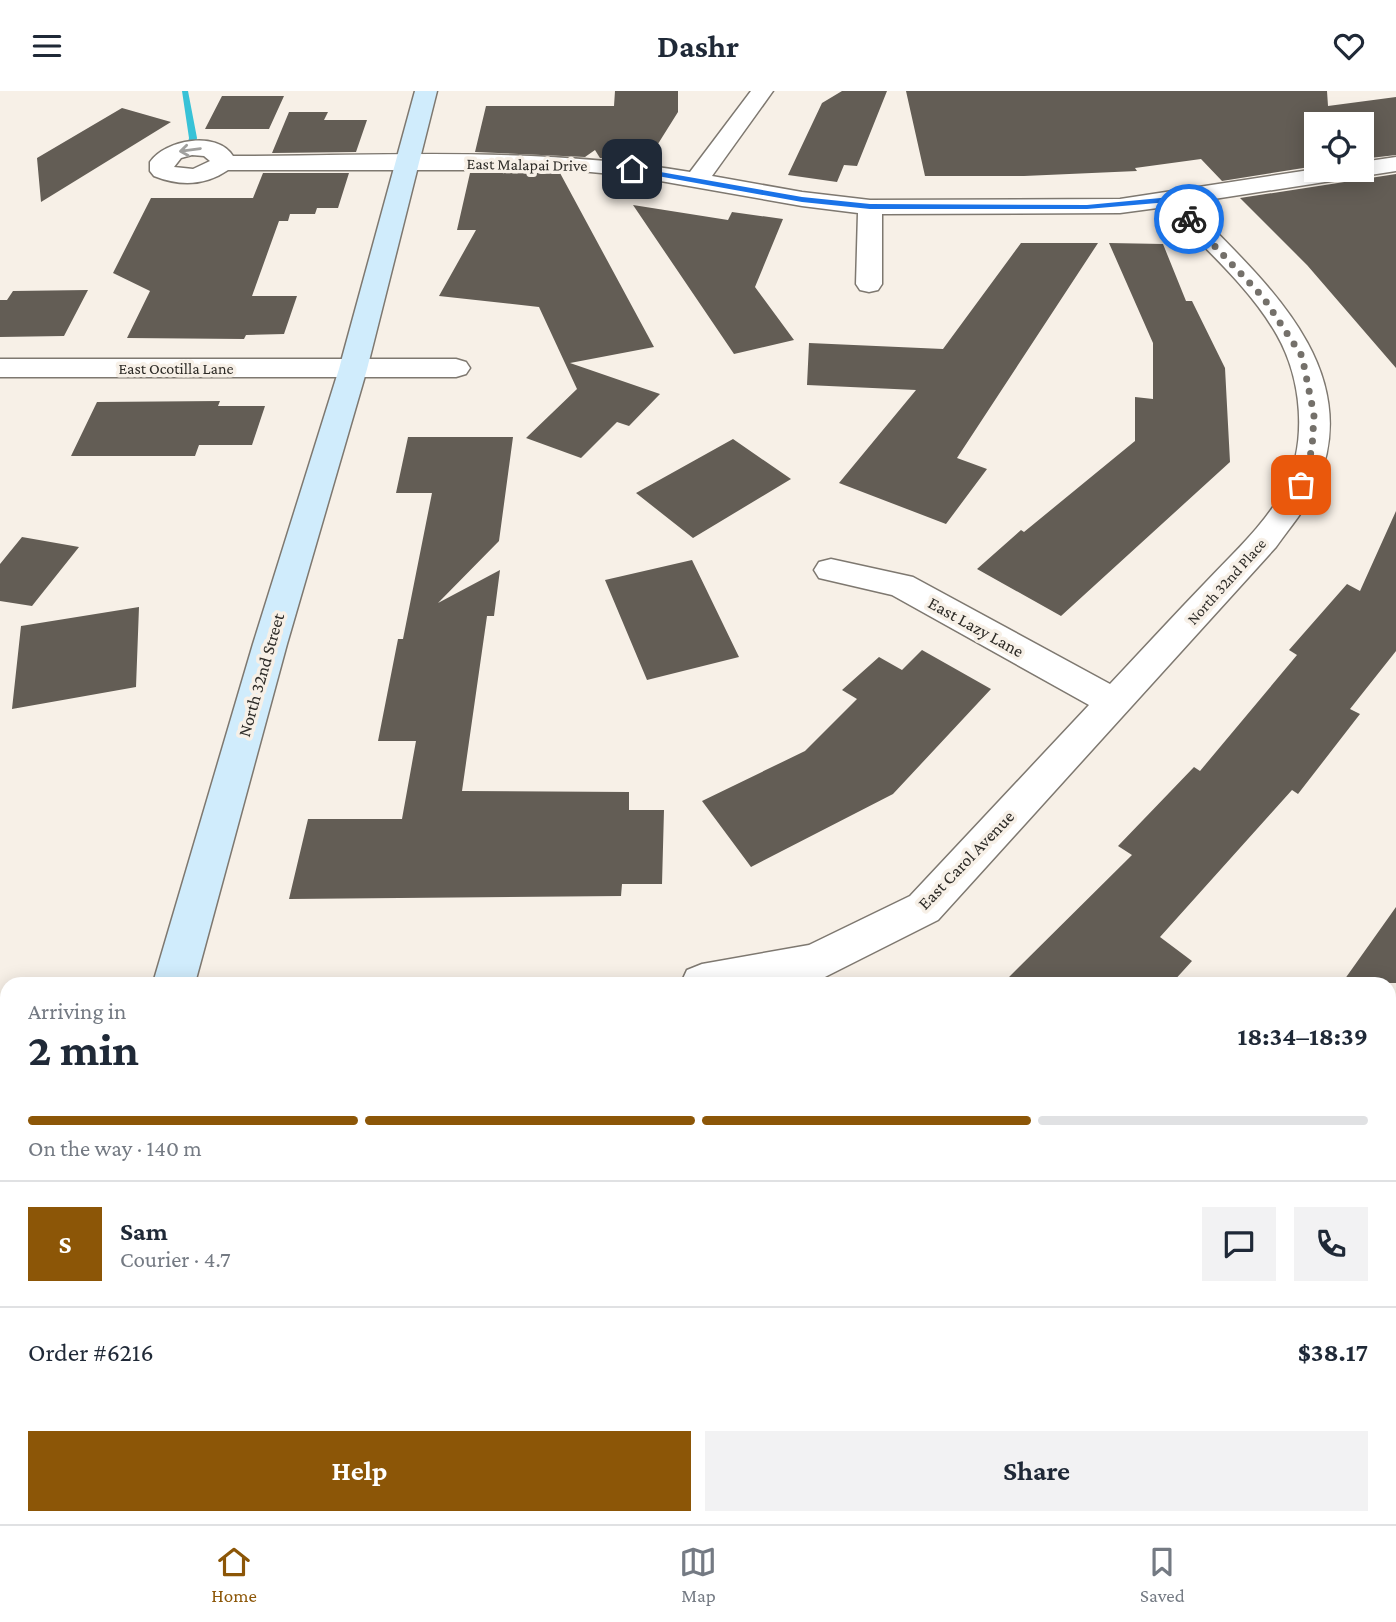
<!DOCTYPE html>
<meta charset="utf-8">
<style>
body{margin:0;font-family:"Crimson Pro",serif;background:#f2f2f3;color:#1f2937;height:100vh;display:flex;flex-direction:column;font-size:26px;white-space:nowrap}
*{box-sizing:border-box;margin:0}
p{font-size:23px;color:#747a83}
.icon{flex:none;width:38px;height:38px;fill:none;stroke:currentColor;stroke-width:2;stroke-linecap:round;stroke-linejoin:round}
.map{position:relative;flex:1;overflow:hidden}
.sheet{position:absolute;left:0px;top:886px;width:1396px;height:548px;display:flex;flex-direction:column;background:#fff;border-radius:21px 21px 0 0;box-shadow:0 4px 18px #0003}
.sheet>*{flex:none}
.buttons{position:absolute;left:1304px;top:21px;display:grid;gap:14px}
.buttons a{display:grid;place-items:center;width:70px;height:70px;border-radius:0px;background:#fff;box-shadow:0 4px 18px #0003;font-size:35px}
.pin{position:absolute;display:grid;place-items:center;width:60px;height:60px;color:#fff;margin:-30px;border-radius:14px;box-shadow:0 4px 10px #0006}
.courier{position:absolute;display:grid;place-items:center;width:70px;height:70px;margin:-35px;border:5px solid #1a73e8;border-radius:50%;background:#fff;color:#222;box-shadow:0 2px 9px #0007}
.overview em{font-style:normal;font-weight:700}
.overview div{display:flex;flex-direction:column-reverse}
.overview{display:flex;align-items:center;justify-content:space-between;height:119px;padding:0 28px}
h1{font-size:46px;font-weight:700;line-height:52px}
.bar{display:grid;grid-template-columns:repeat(4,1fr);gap:10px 7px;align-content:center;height:84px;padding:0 28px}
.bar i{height:9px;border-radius:5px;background:#e0e1e3}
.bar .current{background:#8c5607}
.bar p{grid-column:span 4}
.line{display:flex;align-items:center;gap:18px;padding:0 28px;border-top:2px solid #e0e1e3}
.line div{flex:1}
.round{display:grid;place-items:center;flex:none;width:74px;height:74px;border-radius:0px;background:#f2f2f3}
.button{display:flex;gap:14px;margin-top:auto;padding:14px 28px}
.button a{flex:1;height:80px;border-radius:0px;background:#8c5607;color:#fff;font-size:28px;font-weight:700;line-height:80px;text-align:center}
.button a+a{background:#f2f2f3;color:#1f2937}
header{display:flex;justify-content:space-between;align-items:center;height:91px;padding:0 28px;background:#fff;font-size:32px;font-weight:700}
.tab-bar{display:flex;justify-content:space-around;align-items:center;height:98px;border-top:2px solid #e0e1e3;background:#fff;font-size:19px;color:#747a83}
.tab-bar a{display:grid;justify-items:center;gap:4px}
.tab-bar .current{color:#8c5607}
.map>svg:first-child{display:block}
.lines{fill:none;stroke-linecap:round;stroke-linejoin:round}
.stream{fill:#38c2d7;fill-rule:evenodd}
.building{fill:#635d55}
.street-casing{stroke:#7e7870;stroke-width:3}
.secondary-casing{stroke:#7e7870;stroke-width:3}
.street{fill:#fff;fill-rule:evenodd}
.secondary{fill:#d0ecfc;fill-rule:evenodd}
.oneway{stroke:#a0a09e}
.route{fill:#1a73e8}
.done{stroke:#74706a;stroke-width:7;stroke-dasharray:0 12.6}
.labels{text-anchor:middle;stroke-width:7;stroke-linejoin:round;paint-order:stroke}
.far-street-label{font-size:16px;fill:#2d2b27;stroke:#f7f0e7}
.street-label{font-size:18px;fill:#2d2b27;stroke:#f7f0e7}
</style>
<header><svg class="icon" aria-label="menu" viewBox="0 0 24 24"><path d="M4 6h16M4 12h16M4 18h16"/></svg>Dashr<svg class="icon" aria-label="heart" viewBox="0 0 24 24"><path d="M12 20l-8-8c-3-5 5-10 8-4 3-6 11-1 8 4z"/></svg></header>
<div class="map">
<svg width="1396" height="1433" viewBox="0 0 1396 1433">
<rect width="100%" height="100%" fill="#f7f0e7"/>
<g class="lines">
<!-- stream -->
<path class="stream" d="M 182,0 L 188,0 L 197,47 L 195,57 L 191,59 L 187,57 L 189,47 Z"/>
</g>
<!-- building -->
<path class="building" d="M 615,0 L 678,0 L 678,21 L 646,72 L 600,67 L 595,59 L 585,66 L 475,61 L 486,15 L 614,15 Z
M 842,0 L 887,0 L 857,75 L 844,74 L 837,91 L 788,84 L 822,12 Z
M 906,0 L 1327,0 L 1328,15 L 1396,6 L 1396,64 L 1362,68 L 1362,33 L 1316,33 L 1316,75 L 1222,90 L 1201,68 L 1135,77 L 1137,80 L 1024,85 L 925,85 Z
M 222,5 L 284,5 L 269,38 L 205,38 Z
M 122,17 L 171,31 L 41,111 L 37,67 Z
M 289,21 L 328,21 L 324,29 L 367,29 L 356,61 L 272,62 Z
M 263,82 L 349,82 L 338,117 L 317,117 L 315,123 L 290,123 L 288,130 L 279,130 L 252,205 L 297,205 L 284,243 L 246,244 L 244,248 L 127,247 L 150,200 L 113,182 L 151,107 L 253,107 Z
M 470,82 L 560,82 L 654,256 L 570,272 L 660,303 L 629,335 L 617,331 L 581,367 L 526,347 L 577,298 L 539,216 L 439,205 L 476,139 L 457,139 Z
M 1396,83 L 1396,277 L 1307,174 L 1240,107 Z
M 633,114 L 728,129 L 732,121 L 783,128 L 755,196 L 794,249 L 734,263 Z
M 1021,152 L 1098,152 L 957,367 L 987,378 L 946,433 L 839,392 L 916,299 L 807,294 L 809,252 L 943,258 Z
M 1109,152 L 1163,153 L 1186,210 L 1192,210 L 1225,277 L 1230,371 L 1061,525 L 977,478 L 1021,439 L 1024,441 L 1135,350 L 1135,306 L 1153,308 L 1153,252 Z
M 88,199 L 64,245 L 0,246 L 0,209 L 7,209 L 13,200 Z
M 220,310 L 218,315 L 265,315 L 252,354 L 199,354 L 195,365 L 71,365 L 97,311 Z
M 408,346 L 513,346 L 499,450 L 438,512 L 500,479 L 494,525 L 487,525 L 462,700 L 629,701 L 629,719 L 664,719 L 662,793 L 622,793 L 621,805 L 289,808 L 308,728 L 402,728 L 416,650 L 378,650 L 398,548 L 403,548 L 432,402 L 396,402 Z
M 733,348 L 791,388 L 693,447 L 636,402 Z
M 1396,420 L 1396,560 L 1350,618 L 1360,623 L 1298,703 L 1292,699 L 1160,846 L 1192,870 L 1172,892 L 1003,892 L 1132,764 L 1118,755 L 1194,676 L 1200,680 L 1297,564 L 1289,559 L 1347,493 L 1360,500 Z
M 22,446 L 79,456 L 32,515 L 0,510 L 0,473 Z
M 692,469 L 739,566 L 647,589 L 605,489 Z
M 139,516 L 136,596 L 12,618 L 21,535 Z
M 922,559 L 991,598 L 893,703 L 751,776 L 702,710 L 805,660 L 857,608 L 842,599 L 879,566 L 902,579 Z
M 1396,816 L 1396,892 L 1342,892 Z"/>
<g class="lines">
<!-- street casing -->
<g class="street-casing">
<path id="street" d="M 751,0 L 773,0 L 712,85 L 802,101 L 870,109 L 1120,108 L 1316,78 L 1362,79 L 1362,71 L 1396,66 L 1396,80 L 1188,112 C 1260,187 1367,275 1317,393 C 1308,416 1290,436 1276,456 L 938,829 L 815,891 L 681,892 L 687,879 L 702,873 L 809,854 L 910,805 L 1089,614 L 892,504 L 819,487 L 814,479 L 819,471 L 831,468 L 913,486 L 1110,593 C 1142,559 1173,525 1205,492 C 1232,463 1265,434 1284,398 C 1308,352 1302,288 1277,244 C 1249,195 1203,156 1165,116 L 1120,122 L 882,123 L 882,193 L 878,199 L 869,201 L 860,199 L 856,193 L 858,122 L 802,115 L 632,85 L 570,79 L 228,79 C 205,95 179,95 154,85 L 150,80 L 150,71 C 165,49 217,39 233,65 C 385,65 540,55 690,81 ZM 192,64 L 204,65 L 210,70 L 193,78 L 174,76 L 181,67 Z
M 0,268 L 456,268 L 466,271 L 470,277 L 466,283 L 456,286 L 0,286 Z"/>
</g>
<!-- secondary casing -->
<g class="secondary-casing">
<path id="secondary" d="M 415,0 L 437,0 L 367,278 L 287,553 L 195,892 L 153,892 L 253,553 L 339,278 Z
M 7,1408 L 7,1426 L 54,1426 L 53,1433 L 0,1433 L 0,1425 Z"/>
</g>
<!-- street -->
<use href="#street" class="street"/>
<!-- secondary -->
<use href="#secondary" class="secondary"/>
</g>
<!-- one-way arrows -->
<defs><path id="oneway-shaft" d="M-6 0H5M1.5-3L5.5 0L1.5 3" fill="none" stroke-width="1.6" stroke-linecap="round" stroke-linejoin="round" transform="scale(1.75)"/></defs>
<use class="oneway" href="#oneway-shaft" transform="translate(190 59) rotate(172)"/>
<!-- route -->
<path class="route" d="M 632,76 L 802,106 L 870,113 L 1087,114 L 1171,106 L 1193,128 L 1186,130 L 1169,111 L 1087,118 L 870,118 L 802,111 L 630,80 Z"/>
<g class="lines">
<!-- done -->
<path class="done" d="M 1189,128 L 1263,206 L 1302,265 L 1314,324 L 1312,358 L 1301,394"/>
</g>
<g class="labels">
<!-- far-street labels -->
<g class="far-street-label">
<text transform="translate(527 73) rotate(1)" y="6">East Malapai Drive</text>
<text x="176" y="283">East Ocotilla Lane</text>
<text transform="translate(1226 490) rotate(-48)" y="6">North 32nd Place</text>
</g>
<!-- street labels -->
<g class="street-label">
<text transform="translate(976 536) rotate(29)" y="6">East Lazy Lane</text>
<text transform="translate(261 584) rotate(-74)" y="6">North 32nd Street</text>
<text transform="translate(966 769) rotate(-46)" y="6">East Carol Avenue</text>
</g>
</g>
</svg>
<div class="buttons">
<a><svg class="icon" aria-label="locate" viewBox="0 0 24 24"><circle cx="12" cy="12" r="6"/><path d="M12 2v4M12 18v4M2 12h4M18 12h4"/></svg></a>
</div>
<div class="pin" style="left:1301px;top:394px;background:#ea580c"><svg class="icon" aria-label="bag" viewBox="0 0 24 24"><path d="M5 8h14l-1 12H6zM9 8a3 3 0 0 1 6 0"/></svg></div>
<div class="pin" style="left:632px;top:78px;background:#1f2937"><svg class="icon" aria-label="home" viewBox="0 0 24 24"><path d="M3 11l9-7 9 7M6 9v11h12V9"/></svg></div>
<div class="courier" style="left:1189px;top:128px"><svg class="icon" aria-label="bike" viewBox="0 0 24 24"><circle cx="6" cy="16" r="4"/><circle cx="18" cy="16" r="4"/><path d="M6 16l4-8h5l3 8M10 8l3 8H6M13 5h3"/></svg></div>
<section class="sheet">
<div class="overview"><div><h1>2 min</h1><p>Arriving in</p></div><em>18:34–18:39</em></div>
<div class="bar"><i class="current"></i><i class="current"></i><i class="current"></i><i></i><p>On the way · 140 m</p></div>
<div class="line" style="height:126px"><b class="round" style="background:#8c5607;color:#fff">S</b><div><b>Sam</b><p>Courier · 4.7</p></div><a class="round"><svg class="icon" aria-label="chat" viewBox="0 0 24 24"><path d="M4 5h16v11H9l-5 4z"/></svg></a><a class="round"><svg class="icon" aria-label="phone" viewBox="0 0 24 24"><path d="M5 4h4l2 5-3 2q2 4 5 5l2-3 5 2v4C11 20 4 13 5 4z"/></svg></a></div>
<div class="line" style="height:91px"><div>Order #6216</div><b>$38.17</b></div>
<div class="button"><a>Help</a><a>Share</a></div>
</section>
</div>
<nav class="tab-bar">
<a class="current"><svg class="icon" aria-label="home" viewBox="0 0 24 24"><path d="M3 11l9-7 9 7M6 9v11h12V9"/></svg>Home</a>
<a><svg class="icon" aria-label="map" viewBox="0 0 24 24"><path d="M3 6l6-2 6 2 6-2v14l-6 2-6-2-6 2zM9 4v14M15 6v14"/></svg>Map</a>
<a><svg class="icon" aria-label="saved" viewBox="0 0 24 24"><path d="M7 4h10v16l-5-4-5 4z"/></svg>Saved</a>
</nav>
